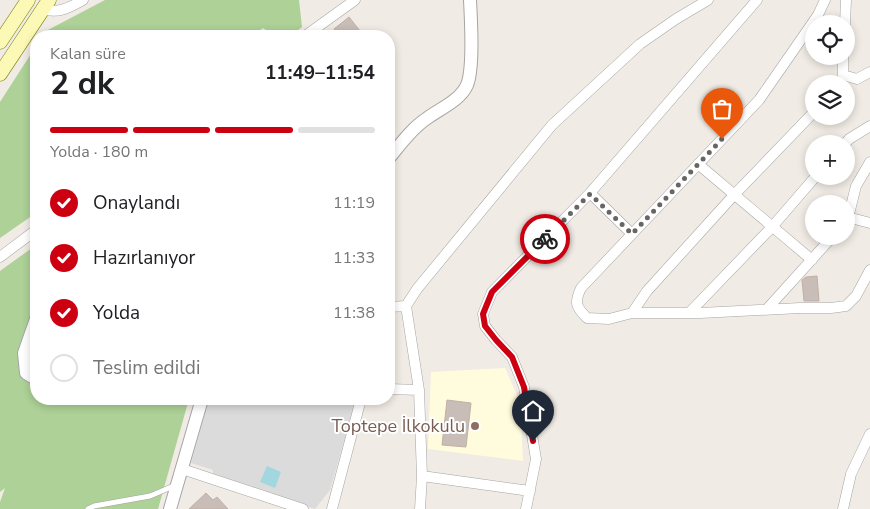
<!DOCTYPE html>
<html lang="tr">
<meta charset="utf-8">
<style>
body{margin:0;font-family:"Nunito Sans",sans-serif;background:#f6f6f6;color:#202124;height:100vh;display:flex;flex-direction:column;font-size:19px;white-space:nowrap}
*{box-sizing:border-box;margin:0}
p{font-size:16px;color:#757577}
.icon{flex:none;width:28px;height:28px;fill:none;stroke:currentColor;stroke-width:2;stroke-linecap:round;stroke-linejoin:round}
.map{position:relative;flex:1;overflow:hidden}
.panel{position:absolute;left:30px;top:30px;width:365px;height:375px;display:flex;flex-direction:column;background:#fff;border-radius:20px;box-shadow:0 2px 8px #0003}
.panel>*{flex:none}
.controls{position:absolute;left:805px;top:15px;display:grid;gap:10px}
.controls a{display:grid;place-items:center;width:50px;height:50px;border-radius:50%;background:#fff;box-shadow:0 2px 8px #0003;font-size:25px}
.pin{position:absolute;display:grid;place-items:center;width:42px;height:42px;color:#fff;margin:-51px -21px;border-radius:50% 50% 50% 0;rotate:-45deg;box-shadow:0 0 5px #0007}
.pin .icon{rotate:45deg}
.courier{position:absolute;display:grid;place-items:center;width:50px;height:50px;margin:-25px;border:4px solid #cd0012;border-radius:50%;background:#fff;color:#222;box-shadow:0 1px 6px #0007}
.summary em{font-style:normal;font-weight:700}
.summary div{display:flex;flex-direction:column-reverse}
.summary{display:flex;align-items:center;justify-content:space-between;height:85px;padding:0 20px}
h1{font-size:32px;font-weight:700;line-height:38px}
.bar{display:grid;grid-template-columns:repeat(4,1fr);gap:8px 5px;align-content:center;height:60px;padding:0 20px}
.bar i{height:6px;border-radius:4px;background:#e0e0e0}
.bar .active{background:#cd0012}
.bar p{grid-column:span 4}
ol{padding:0 20px;list-style:none}
li{display:flex;align-items:center;gap:15px;height:55px}
li p{margin-inline-start:auto}
li .icon{padding:5px;border-radius:50%;background:#cd0012;color:#fff;stroke-width:4}
li:last-child{color:#757577}
li i{width:28px;height:28px;border:2px solid #e0e0e0;border-radius:50%}
.map>svg:first-child{display:block}
.residential{fill:#dcdbdb}
.education{fill:#fffcde}
.forest{fill:#add197}
.water{fill:#a2d7df}
.building{fill:#c8bdb7;stroke:#c2b0a6}
.lines{fill:none;stroke-linecap:round;stroke-linejoin:round}
.service-casing{stroke:#a5a5a5;stroke-width:6}
.minor-casing{stroke:#a5a5a5;stroke-width:11}
.tertiary-casing{stroke:#a5a5a5;stroke-width:14}
.secondary-casing{stroke:#787a00;stroke-width:15}
.service{stroke:#fff;stroke-width:5}
.minor{stroke:#fff;stroke-width:10}
.tertiary{stroke:#fff;stroke-width:12}
.secondary{stroke:#fcf9b6;stroke-width:14}
.done{stroke:#686663;stroke-width:5;stroke-dasharray:0 9}
.route{stroke:#cd0012;stroke-width:6}
.education-dot{fill:#8d6e63;stroke:#fff;stroke-width:2}
.labels{text-anchor:middle;stroke-width:4;stroke-linejoin:round;paint-order:stroke}
.education-label{font-size:18px;fill:#785e54;stroke:#fff;text-anchor:end}
</style>
<div class="map">
<svg width="870" height="509" viewBox="0 0 870 509">
<rect width="100%" height="100%" fill="#f0ebe4"/>
<!-- residential -->
<path class="residential" d="M 209,399 L 356,399 L 330,490 L 315,509 L 213,475 L 213,470 L 191,463 Z"/>
<!-- education -->
<path class="education" d="M 505,368 L 520,402 L 523,461 L 428,449 L 431,372 Z"/>
<!-- forest -->
<path class="forest" d="M 105,0 L 299,0 L 302,27 C 287,40 280,40 263,28 L 252,36 L 43,36 L 46,31 Z
M 36,46 L 36,213 L 0,238 L 0,102 Z
M 36,245 L 36,399 L 98,399 L 102,405 L 114,399 L 189,399 L 158,509 L 0,509 L 0,502 L 5,488 L 0,492 L 0,271 Z"/>
<!-- water -->
<path class="water" d="M 267,466 L 281,472 L 275,488 L 260,482 Z"/>
<!-- building -->
<path class="building" d="M 349,17 L 364,36 L 340,36 L 334,29 Z
M 817,276 L 819,301 L 804,301 L 802,280 L 806,277 Z
M 447,400 L 471,403 L 466,447 L 442,445 Z
M 206,493 L 213,500 L 217,497 L 228,509 L 189,509 Z"/>
<g class="lines">
<!-- service casing -->
<g class="service-casing">
<path id="service" d="M 88,509 L 94,506 L 150,496 L 176,485"/>
</g>
<!-- minor casing -->
<g class="minor-casing">
<path id="minor" d="M 825,0 L 818,15 L 759,100 L 581,288 C 574,303 576,307 587,318 L 609,319 L 632,313 L 700,313 L 800,308 L 831,308 L 846,306 L 856,296 L 870,270
M 42,9 C 58,14 69,8 83,0
M 845,24 L 846,0
M 305,36 L 355,0
M 843,56 L 843,75 L 857,79 L 870,72
M 845,144 L 849,139 L 870,126
M 698,164 L 812,260
M 590,193 L 632,234
M 847,217 L 870,223
M 846,218 L 850,210 L 856,186 L 870,162
M 0,257 L 36,230
M 389,307 L 406,306
M 767,309 L 833,236
M 632,313 L 647,291 L 734,195 L 814,112
M 689,313 L 772,227 L 816,176
M 389,389 L 419,390
M 182,469 L 303,509
M 422,476 L 530,491
M 332,509 L 361,399
M 420,509 L 422,476 L 419,390 L 406,306 L 417,289 L 552,125 L 640,44 L 676,19 L 708,0
M 526,509 L 536,459 L 524,387 L 512,357 L 496,340 L 485,326 L 483,314 L 492,292 L 590,193 L 757,0
M 843,509 L 851,474 L 870,434"/>
</g>
<!-- tertiary casing -->
<g class="tertiary-casing">
<path id="tertiary" d="M 389,158 C 400,145 411,129 426,119 C 439,109 460,101 467,85 C 474,68 471,20 470,0
M 36,319 L 24,353 L 26,373 L 36,379
M 170,509 L 202,399"/>
</g>
<!-- secondary casing -->
<g class="secondary-casing">
<path id="secondary" d="M 0,42 L 28,0
M 0,74 L 49,0"/>
</g>
<!-- service -->
<use href="#service" class="service"/>
<!-- minor -->
<use href="#minor" class="minor"/>
<!-- tertiary -->
<use href="#tertiary" class="tertiary"/>
<!-- secondary -->
<use href="#secondary" class="secondary"/>
</g>
<g class="lines">
<!-- done -->
<path class="done" d="M 545,239 L 590,194 L 632,234 L 722,139"/>
<!-- route -->
<path class="route" d="M 533,441 L 524,387 L 512,357 L 496,340 L 485,326 L 483,314 L 492,292 L 545,239"/>
</g>
<!-- markers -->
<circle class="education-dot" cx="475" cy="426" r="5"/>
<g class="labels">
<!-- education labels -->
<g class="education-label">
<text x="465" y="432">Toptepe İlkokulu</text>
</g>
</g>
</svg>
<div class="controls">
<a><svg class="icon" aria-label="locate" viewBox="0 0 24 24"><circle cx="12" cy="12" r="6"/><path d="M12 2v4M12 18v4M2 12h4M18 12h4"/></svg></a>
<a><svg class="icon" aria-label="layers" viewBox="0 0 24 24"><path d="M12 4l9 5-9 5-9-5zM3 14l9 5 9-5"/></svg></a>
<a>+</a>
<a>−</a>
</div>
<div class="pin" style="left:722px;top:139px;background:#ea580c"><svg class="icon" aria-label="bag" viewBox="0 0 24 24"><path d="M5 8h14l-1 12H6zM9 8a3 3 0 0 1 6 0"/></svg></div>
<div class="pin" style="left:533px;top:441px;background:#1f2937"><svg class="icon" aria-label="home" viewBox="0 0 24 24"><path d="M3 11l9-7 9 7M6 9v11h12V9"/></svg></div>
<div class="courier" style="left:545px;top:239px"><svg class="icon" aria-label="bike" viewBox="0 0 24 24"><circle cx="6" cy="16" r="4"/><circle cx="18" cy="16" r="4"/><path d="M6 16l4-8h5l3 8M10 8l3 8H6M13 5h3"/></svg></div>
<section class="panel">
<div class="summary"><div><h1>2 dk</h1><p>Kalan süre</p></div><em>11:49–11:54</em></div>
<div class="bar"><i class="active"></i><i class="active"></i><i class="active"></i><i></i><p>Yolda · 180 m</p></div>
<ol>
<li><svg class="icon" aria-label="check" viewBox="0 0 24 24"><path d="M5 12l5 5 9-10"/></svg>Onaylandı<p>11:19</p></li>
<li><svg class="icon" aria-label="check" viewBox="0 0 24 24"><path d="M5 12l5 5 9-10"/></svg>Hazırlanıyor<p>11:33</p></li>
<li><svg class="icon" aria-label="check" viewBox="0 0 24 24"><path d="M5 12l5 5 9-10"/></svg>Yolda<p>11:38</p></li>
<li><i></i>Teslim edildi</li>
</ol>
</section>
</div>
